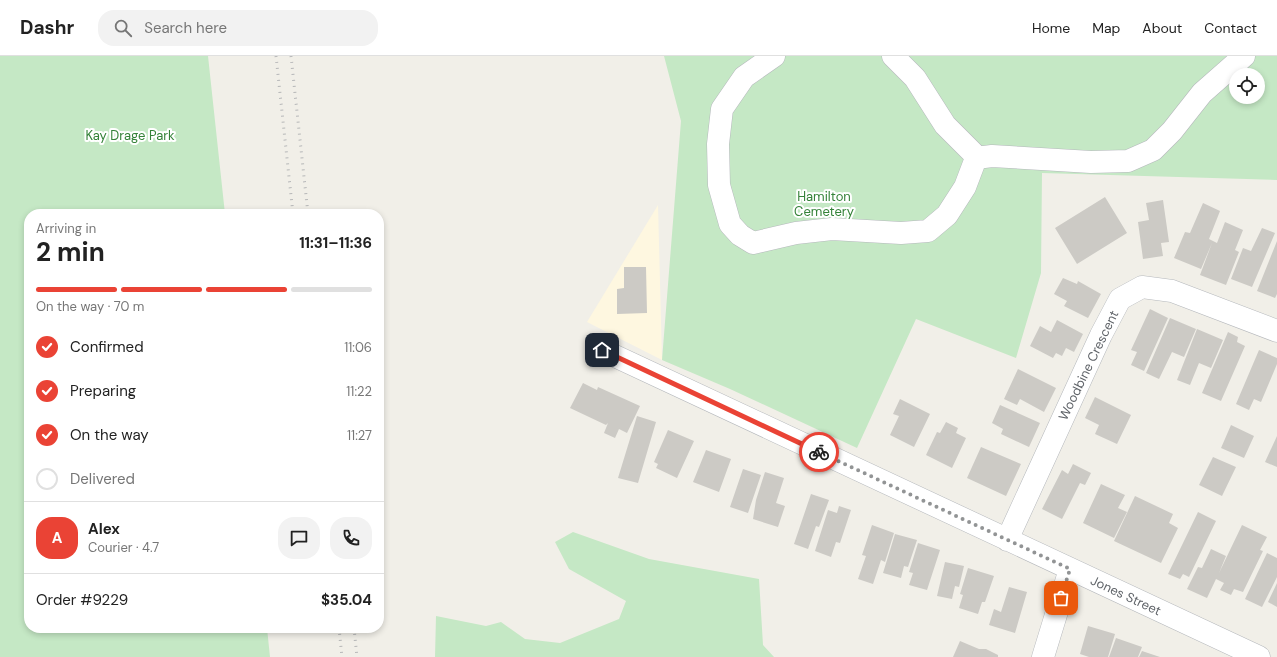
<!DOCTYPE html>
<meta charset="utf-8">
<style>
body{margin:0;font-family:"DM Sans",sans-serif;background:#f2f2f2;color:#222;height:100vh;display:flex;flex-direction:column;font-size:15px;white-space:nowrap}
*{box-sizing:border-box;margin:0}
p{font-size:13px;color:#767676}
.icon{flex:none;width:22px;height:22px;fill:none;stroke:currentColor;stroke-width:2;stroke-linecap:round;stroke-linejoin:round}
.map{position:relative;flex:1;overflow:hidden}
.details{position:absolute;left:24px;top:153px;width:360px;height:424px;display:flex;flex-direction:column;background:#fff;border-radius:16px;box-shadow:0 2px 6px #0003}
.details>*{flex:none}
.fabs{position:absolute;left:1229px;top:12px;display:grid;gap:8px}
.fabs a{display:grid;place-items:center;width:36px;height:36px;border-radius:50%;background:#fff;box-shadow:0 2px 6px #0003;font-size:20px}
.pin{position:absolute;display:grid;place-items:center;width:34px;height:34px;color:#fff;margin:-17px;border-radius:8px;box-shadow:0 2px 6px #0006}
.courier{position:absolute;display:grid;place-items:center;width:40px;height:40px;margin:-20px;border:3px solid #ea4335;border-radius:50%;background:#fff;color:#222;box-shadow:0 1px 5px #0007}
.head em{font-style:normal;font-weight:700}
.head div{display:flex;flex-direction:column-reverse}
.head{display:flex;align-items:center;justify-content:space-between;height:68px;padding:0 12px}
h1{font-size:26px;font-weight:700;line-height:30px}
.bar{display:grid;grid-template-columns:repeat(4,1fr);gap:6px 4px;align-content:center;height:48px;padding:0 12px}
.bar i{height:5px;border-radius:3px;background:#e0e0e0}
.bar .on{background:#ea4335}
.bar p{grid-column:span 4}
.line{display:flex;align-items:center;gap:10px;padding:0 12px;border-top:1px solid #e0e0e0}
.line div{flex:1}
.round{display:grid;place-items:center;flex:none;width:42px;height:42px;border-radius:16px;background:#f2f2f2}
ol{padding:0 12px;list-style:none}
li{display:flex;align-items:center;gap:12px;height:44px}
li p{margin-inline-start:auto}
li .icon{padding:4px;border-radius:50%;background:#ea4335;color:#fff;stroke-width:4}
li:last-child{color:#767676}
li i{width:22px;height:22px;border:2px solid #e0e0e0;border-radius:50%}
header{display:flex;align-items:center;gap:24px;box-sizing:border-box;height:56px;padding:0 20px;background:#fff;border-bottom:1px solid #e0e0e0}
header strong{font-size:19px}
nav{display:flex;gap:22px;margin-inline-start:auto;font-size:14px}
.search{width:280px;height:36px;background:#f2f2f2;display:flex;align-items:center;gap:10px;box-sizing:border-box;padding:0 14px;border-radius:16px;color:#767676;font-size:15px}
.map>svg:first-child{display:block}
.commercial{fill:#fef7e0}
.green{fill:#c5e8c5;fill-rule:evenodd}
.building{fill:#cccac5}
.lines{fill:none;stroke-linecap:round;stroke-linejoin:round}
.minor-casing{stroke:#b5b8bc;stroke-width:23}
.minor{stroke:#fff;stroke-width:22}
.rail{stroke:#b6b7b8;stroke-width:3;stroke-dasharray:1 5;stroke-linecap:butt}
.done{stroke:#929495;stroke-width:4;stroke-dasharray:0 7.2}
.route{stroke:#ea4335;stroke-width:5}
.labels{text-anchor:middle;stroke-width:4;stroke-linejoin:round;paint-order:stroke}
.park-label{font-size:13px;fill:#348238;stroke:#fff}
.street-label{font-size:13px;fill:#5f6368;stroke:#fff}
</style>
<header>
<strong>Dashr</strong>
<div class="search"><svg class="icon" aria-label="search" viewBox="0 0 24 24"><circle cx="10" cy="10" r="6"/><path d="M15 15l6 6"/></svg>Search here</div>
<nav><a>Home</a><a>Map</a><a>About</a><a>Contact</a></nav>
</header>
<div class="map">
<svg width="1277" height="601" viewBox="0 0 1277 601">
<rect width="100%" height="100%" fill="#f1efe8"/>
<!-- commercial -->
<path class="commercial" d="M 658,149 L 662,304 L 587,266 Z"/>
<!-- green -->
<path class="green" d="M 0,0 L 208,0 L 225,158 L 29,158 L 29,572 L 267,572 L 270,601 L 0,601 Z
M 664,0 L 1277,0 L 1277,124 L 1042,117 L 1041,217 L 1016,302 L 916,263 L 857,392 L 730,333 L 662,304 L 681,65 ZM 1236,19 L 1258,19 L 1258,41 L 1236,41 Z
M 573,476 L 649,503 L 759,523 L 763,589 L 774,601 L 435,601 L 436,560 L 486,570 L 501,566 L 525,583 L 560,587 L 619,563 L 626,545 L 569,513 L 555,486 Z"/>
<!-- building -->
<path class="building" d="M 1105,141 L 1127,177 L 1077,208 L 1055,172 Z
M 1163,144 L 1169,186 L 1161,187 L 1163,200 L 1143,203 L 1138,166 L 1149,164 L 1146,147 Z
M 1203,147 L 1220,155 L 1209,183 L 1217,187 L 1225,166 L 1243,174 L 1235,194 L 1239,196 L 1226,229 L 1200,219 L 1212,187 L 1201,213 L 1174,202 L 1185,176 L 1190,177 Z
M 1262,172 L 1275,177 L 1252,231 L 1231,223 L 1243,192 L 1251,195 Z
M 1277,185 L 1277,238 L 1275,242 L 1257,235 Z
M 624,211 L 646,211 L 647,257 L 617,258 L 617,233 L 624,232 Z
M 1063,222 L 1077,228 L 1078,225 L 1101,238 L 1088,262 L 1064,250 L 1067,245 L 1054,238 Z
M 1150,253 L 1168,262 L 1144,315 L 1131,309 L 1137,296 L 1131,294 Z
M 1170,262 L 1196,273 L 1184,301 L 1172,296 L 1159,323 L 1146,317 Z
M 1057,264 L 1083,278 L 1074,296 L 1066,292 L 1062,300 L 1056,297 L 1053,302 L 1030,290 L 1040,270 L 1051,276 Z
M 1197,273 L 1223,284 L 1211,312 L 1199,307 L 1190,329 L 1177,324 Z
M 1228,276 L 1238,281 L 1237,286 L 1245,290 L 1221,345 L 1202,337 Z
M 1259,294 L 1277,302 L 1277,308 L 1261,346 L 1254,343 L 1249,354 L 1236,348 Z
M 1018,313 L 1056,332 L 1044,356 L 1020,343 L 1017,349 L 1004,343 Z
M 583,327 L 597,334 L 598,331 L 640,350 L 627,377 L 619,373 L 615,382 L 604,377 L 608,367 L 606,369 L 570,352 Z
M 1095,341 L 1131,359 L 1117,388 L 1095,378 L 1099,369 L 1085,362 Z
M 900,343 L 930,358 L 914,391 L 890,379 L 899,360 L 893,358 Z
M 1000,349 L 1040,367 L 1029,391 L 1001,378 L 1003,373 L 992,367 Z
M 637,360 L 656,366 L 638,427 L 618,422 Z
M 946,366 L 958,372 L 956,377 L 966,382 L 952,412 L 926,399 L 937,376 L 940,377 Z
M 1231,369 L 1254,380 L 1244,402 L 1221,392 Z
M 668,374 L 694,385 L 677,422 L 656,412 L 658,408 L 654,406 Z
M 1277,380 L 1277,411 L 1265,406 Z
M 981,391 L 1021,408 L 1006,440 L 967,422 Z
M 706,394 L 731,403 L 719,436 L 693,426 Z
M 1213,401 L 1236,411 L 1222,440 L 1199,429 Z
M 1073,408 L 1091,417 L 1085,429 L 1080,427 L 1062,463 L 1042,453 L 1062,414 L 1068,418 Z
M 743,413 L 761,419 L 748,457 L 730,451 Z
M 765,416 L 784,422 L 776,447 L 785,450 L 778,471 L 753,463 L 756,444 Z
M 1101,428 L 1125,439 L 1118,452 L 1127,456 L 1114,482 L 1083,467 Z
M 811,438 L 829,444 L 819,471 L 816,470 L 808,493 L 794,488 Z
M 1135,440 L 1173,458 L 1169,467 L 1178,472 L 1161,507 L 1114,485 Z
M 839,450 L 851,454 L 840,487 L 836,486 L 831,501 L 815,495 L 828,454 L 837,457 Z
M 1198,456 L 1216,465 L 1189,521 L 1183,518 L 1180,523 L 1168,518 Z
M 872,469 L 894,477 L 885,506 L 881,504 L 873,528 L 858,523 L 866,500 L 862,499 Z
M 1242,469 L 1267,481 L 1260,494 L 1263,495 L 1243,536 L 1234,533 L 1231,539 L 1220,534 L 1224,527 L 1216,523 L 1207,542 L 1187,533 L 1198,511 L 1202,512 L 1211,493 L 1226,500 L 1219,517 Z
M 895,478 L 917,484 L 908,511 L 904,510 L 901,522 L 883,517 Z
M 918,487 L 940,494 L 927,534 L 909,529 L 913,517 L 909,516 Z
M 1267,497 L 1277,502 L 1277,521 L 1262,551 L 1245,543 Z
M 945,506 L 964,510 L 959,531 L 955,530 L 952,543 L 937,540 Z
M 968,512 L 994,520 L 985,546 L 982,546 L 978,558 L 959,552 L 963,539 L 960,538 Z
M 1277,527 L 1277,551 L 1268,546 Z
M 1009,531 L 1027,536 L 1015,577 L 989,569 L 994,553 L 1001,556 Z
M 1088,570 L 1115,578 L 1108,601 L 1089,601 L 1080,598 Z
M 1116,582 L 1142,591 L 1138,601 L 1109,601 Z
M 960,585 L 979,593 L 986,593 L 998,599 L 998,601 L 953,601 Z
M 1142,595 L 1160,601 L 1139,601 Z"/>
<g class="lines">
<!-- minor casing -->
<g class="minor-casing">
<path id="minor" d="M 774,0 L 744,21 L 722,53 L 718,88 L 719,129 L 730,168 L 740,179 L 753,187 L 796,177 L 832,173 L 901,177 L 928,175 L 947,159 L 965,131 L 976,102 L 975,99 L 945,69 L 915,22 L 893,0
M 976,102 L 992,100 L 1091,106 L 1128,105 L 1153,94 L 1172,75 L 1202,37 L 1244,0
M 602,294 L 1259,601
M 1007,484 L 1101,279 L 1120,243 L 1142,231 L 1172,235 L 1277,275
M 1043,601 L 1070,513"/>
</g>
<!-- minor -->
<use href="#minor" class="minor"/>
<!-- rail -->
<path class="rail" d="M 276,0 L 293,158
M 291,0 L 308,158
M 339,572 L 342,601
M 354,572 L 357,601"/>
</g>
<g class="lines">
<!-- done -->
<path class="done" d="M 819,396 L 1070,513 L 1061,542"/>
<!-- route -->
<path class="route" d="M 602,294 L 819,396"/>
</g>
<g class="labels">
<!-- park labels -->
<g class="park-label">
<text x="130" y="84">Kay Drage Park</text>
<text x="824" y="145">Hamilton<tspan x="824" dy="15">Cemetery</tspan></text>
</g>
<!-- street labels -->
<g class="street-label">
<text transform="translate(1088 309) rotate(-64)" y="5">Woodbine Crescent</text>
<text transform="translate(1126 539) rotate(25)" y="5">Jones Street</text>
</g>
</g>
</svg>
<div class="fabs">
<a><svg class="icon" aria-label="locate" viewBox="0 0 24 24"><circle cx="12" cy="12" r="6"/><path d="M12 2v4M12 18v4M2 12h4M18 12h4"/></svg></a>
</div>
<div class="pin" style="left:1061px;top:542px;background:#ea580c"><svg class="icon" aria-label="bag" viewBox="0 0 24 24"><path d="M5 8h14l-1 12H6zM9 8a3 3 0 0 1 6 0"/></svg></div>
<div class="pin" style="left:602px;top:294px;background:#1f2937"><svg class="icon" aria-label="home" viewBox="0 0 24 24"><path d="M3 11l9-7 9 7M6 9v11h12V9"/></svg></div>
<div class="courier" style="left:819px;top:396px"><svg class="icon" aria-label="bike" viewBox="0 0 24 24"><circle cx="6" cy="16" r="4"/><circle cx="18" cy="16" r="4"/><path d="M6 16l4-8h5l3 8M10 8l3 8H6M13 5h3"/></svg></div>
<section class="details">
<div class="head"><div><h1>2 min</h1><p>Arriving in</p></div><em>11:31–11:36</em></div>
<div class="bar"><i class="on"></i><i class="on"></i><i class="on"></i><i></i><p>On the way · 70 m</p></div>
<ol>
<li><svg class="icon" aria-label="check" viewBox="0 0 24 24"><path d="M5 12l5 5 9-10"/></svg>Confirmed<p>11:06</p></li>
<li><svg class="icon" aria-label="check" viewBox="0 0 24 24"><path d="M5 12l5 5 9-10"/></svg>Preparing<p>11:22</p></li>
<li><svg class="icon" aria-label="check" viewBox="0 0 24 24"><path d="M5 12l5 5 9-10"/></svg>On the way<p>11:27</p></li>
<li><i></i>Delivered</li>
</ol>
<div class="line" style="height:72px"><b class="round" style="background:#ea4335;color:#fff">A</b><div><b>Alex</b><p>Courier · 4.7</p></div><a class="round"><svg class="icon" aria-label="chat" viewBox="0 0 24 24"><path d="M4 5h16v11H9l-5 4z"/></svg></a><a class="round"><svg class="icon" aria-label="phone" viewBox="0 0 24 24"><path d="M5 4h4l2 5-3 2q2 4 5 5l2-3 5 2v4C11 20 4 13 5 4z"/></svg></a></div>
<div class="line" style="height:52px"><div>Order #9229</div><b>$35.04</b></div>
</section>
</div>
